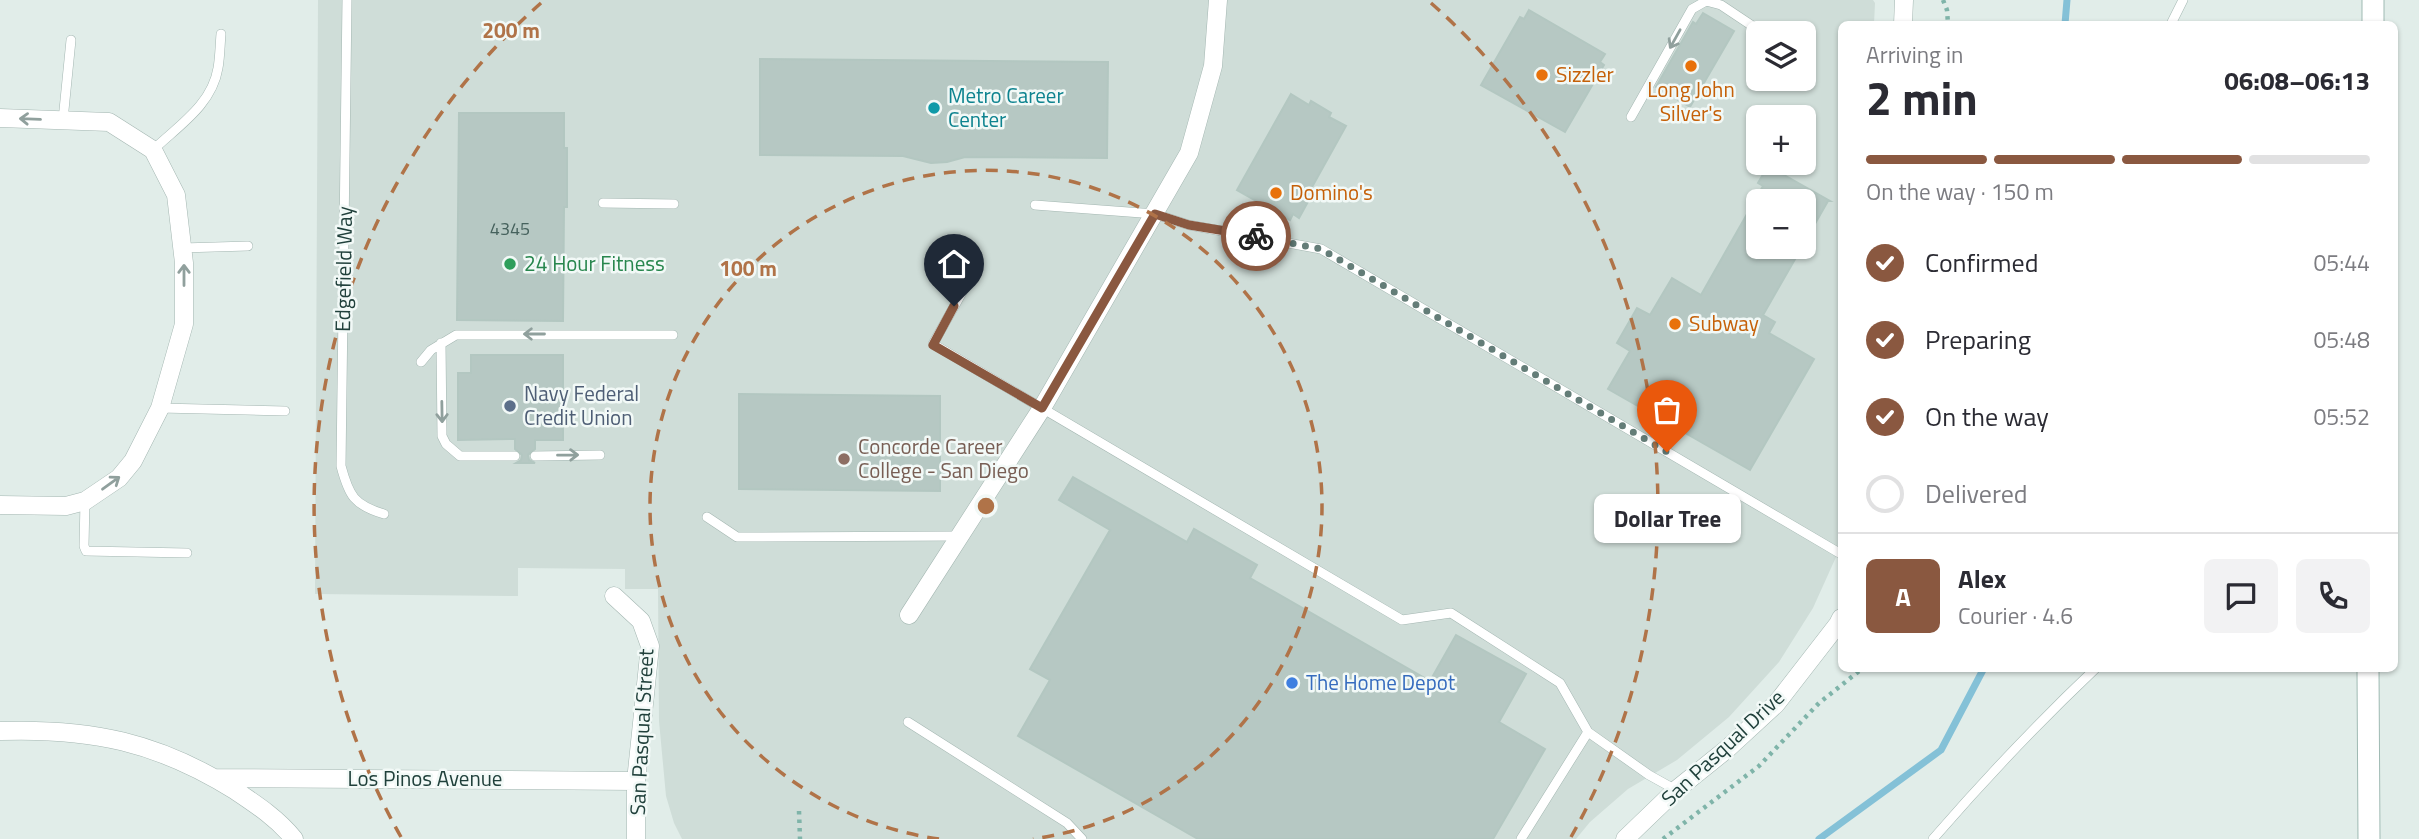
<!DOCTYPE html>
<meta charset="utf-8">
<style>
body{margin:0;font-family:"Titillium Web",sans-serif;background:#f2f2f3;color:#2b2b33;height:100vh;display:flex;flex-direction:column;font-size:26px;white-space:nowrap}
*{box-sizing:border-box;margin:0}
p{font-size:23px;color:#7c7c81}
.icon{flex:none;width:38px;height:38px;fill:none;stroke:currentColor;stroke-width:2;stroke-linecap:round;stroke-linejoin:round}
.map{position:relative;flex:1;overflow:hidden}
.side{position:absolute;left:1838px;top:21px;width:560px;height:651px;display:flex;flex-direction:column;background:#fff;border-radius:10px;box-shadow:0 2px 5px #0004}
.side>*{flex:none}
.fabs{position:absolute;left:1746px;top:21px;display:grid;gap:14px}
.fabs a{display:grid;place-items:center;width:70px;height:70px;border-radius:10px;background:#fff;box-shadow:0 2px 5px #0004;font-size:35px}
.pin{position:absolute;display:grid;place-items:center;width:60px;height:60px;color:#fff;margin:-72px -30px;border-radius:50% 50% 50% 0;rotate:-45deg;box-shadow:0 0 7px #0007}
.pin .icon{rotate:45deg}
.courier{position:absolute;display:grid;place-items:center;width:70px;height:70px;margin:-35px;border:5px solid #8a5840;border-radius:50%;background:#fff;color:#222;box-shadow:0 2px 9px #0007}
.bubble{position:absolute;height:49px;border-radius:10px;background:#fff;box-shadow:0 2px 5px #0004;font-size:23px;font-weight:700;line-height:49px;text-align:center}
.summary em{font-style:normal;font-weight:700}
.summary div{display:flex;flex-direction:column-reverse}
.summary{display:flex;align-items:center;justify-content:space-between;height:119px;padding:0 28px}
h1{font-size:46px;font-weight:700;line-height:52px}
.bar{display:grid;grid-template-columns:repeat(4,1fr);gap:10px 7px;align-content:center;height:84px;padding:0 28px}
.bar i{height:9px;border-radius:5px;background:#e1e1e2}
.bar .current{background:#8a5840}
.bar p{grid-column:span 4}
.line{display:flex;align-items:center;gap:18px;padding:0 28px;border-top:2px solid #e1e1e2}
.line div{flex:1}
.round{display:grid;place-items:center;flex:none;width:74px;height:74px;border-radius:10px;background:#f2f2f3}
ol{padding:0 28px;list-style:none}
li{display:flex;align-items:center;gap:21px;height:77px}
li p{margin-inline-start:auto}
li .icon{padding:7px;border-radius:50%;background:#8a5840;color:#fff;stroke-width:4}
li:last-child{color:#7c7c81}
li i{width:38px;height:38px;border:4px solid #e1e1e2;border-radius:50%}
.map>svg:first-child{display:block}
.built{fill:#cfddd8;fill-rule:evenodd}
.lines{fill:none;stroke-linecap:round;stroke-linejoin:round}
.stream{stroke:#84c1d7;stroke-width:7}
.building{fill:#b6c8c3;stroke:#b3c7c1;stroke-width:2}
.lane-casing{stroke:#a3b6b1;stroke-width:10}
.street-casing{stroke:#a3b6b1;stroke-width:19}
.secondary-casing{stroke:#9fbab3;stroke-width:23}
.path{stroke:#7fb4a9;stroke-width:4.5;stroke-dasharray:3.5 5;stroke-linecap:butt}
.lane{stroke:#fff;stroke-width:9}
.street{stroke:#fff;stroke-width:18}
.secondary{stroke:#fff;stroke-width:21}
.oneway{stroke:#90a09d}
.done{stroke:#647d78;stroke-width:7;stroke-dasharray:0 12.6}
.route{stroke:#8a5840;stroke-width:9}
.ring{fill:none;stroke:#b07348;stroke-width:3.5;stroke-dasharray:12 9}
.food-dot{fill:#e8710a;stroke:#f2f9f7;stroke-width:2.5}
.culture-dot{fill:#0f9aa8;stroke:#f2f9f7;stroke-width:2.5}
.leisure-dot{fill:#2e9e5b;stroke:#f2f9f7;stroke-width:2.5}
.service-dot{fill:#5c6f8a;stroke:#f2f9f7;stroke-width:2.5}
.education-dot{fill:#8d6e63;stroke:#f2f9f7;stroke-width:2.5}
.shop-dot{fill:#3f7fe0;stroke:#f2f9f7;stroke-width:2.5}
.labels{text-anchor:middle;stroke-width:5;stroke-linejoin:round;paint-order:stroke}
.number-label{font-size:18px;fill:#46625d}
.food-label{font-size:21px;fill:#c56008;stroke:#f2f9f7;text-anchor:start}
.culture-label{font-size:21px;fill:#0d838f;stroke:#f2f9f7;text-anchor:start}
.leisure-label{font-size:21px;fill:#27864d;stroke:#f2f9f7;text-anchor:start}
.street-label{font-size:21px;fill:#20403b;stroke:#f2f9f7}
.service-label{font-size:21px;fill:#4e5e75;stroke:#f2f9f7;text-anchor:start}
.education-label{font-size:21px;fill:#785e54;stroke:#f2f9f7;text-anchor:start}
.shop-label{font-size:21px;fill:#366cbe;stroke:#f2f9f7;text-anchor:start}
.centre{fill:#b07348;stroke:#f2f9f7;stroke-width:3.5}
.ring-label{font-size:21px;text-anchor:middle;font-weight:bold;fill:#b07348;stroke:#f2f9f7;stroke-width:5;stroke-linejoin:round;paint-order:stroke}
</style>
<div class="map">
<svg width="2419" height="839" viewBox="0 0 2419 839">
<rect width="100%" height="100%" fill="#e1ede9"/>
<!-- built -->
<path class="built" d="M 318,0 L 1873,0 L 1875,3 L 1874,24 L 1841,24 L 1841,546 L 1813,608 L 1779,662 L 1729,717 L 1677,760 L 1628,789 L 1590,822 L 1576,839 L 682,839 L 674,823 L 666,796 L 659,721 L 658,589 L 625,589 L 625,569 L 518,568 L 518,596 L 315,594 ZM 1759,33 L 1804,33 L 1804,79 L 1759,79 ZM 1759,117 L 1804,117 L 1804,163 L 1759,163 ZM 1759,201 L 1804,201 L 1804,247 L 1759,247 Z"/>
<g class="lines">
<!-- stream -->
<path class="stream" d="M 2065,24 L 2067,0
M 1819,839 L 1941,750 L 1984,668"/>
</g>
<!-- building -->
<path class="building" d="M 1529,10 L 1605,54 L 1600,62 L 1604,65 L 1565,132 L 1481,85 L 1520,17 L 1524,19 Z
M 1703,13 L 1734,31 L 1690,107 L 1656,87 L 1693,22 L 1696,24 Z
M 760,59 L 1108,62 L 1107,158 L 965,157 L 947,162 L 931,163 L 903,156 L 760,155 Z
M 1291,94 L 1309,105 L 1311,101 L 1331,113 L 1329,117 L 1346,126 L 1307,196 L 1310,198 L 1299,218 L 1293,214 L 1290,220 L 1237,190 Z
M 459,113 L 564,113 L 564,148 L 567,148 L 567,207 L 564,207 L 563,321 L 457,320 Z
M 1768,166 L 1830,201 L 1828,201 L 1804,243 L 1804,201 L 1759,201 L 1759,247 L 1802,247 L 1763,315 L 1775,322 L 1769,333 L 1814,359 L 1750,470 L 1608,389 L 1630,351 L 1617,343 L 1637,308 L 1650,315 L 1672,278 L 1701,295 L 1763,186 L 1758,183 Z
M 471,355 L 563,355 L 563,440 L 535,440 L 535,449 L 528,455 L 529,460 L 535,463 L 516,463 L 521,460 L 522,455 L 515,449 L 515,439 L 458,440 L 458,373 L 471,373 Z
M 739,394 L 940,396 L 940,491 L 739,489 Z
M 1073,477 L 1187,542 L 1194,529 L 1257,565 L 1250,578 L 1430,681 L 1456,635 L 1526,674 L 1499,722 L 1545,749 L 1493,839 L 1198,839 L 1018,736 L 1050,680 L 1030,669 L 1110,530 L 1059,500 Z"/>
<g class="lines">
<!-- lane casing -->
<g class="lane-casing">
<path id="lane" d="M 347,0 L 341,466 C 349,496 354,505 384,514
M 2171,24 L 2183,0
M 1631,117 L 1692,9 L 1706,1 L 1721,5 L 1763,33
M 63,120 L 71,40
M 153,150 C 178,126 212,105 218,68 C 220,57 220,45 221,34
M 603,203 L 674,204
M 1035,205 L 1155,214 L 1189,225 L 1321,249 L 1841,554
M 182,248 L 248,246
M 965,287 L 933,344 L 1402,620 L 1451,613 L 1560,683 L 1588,732 L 1649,775 L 1676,790
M 441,343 L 442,436 L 446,444 L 460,456 L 515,456
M 421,362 L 431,350 L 456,335 L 673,335
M 160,408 L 285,411
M 535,456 L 600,455
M 85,501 L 84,546 L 86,551 L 187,553
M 707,517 L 737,537 L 958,536
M 908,722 L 1067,823 L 1082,839
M 1521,839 L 1588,732
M 1933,839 C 1985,779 2039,722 2096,668"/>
</g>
<!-- street casing -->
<g class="street-casing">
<path id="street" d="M 1903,24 L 1904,0
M 0,118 L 109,122 L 153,150 L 176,195 L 184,263 L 184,324 L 160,408 L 133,461 L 119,478 L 85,501 L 66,506 L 0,505
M 614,596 L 641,621 L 650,646 L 636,781 L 636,839
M 909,615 L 1042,408 L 1189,153 L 1213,66 L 1218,0
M 0,731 C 91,728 158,742 236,791 C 257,805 278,819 294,839
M 215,778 L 636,781
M 1625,839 L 1676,790 L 1727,749 L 1776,704 L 1838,624 L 1841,618"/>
</g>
<!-- secondary casing -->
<g class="secondary-casing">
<path id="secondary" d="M 2373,24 L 2373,0
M 2368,668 L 2369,839"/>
</g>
<!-- path -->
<path class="path" d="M 1943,0 L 1947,10 L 1948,24
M 799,811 L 800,839
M 1663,839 L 1759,766 L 1819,703 L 1863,668"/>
<!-- lane -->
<use href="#lane" class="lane"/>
<!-- street -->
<use href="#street" class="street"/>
<!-- secondary -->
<use href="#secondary" class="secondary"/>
</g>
<!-- one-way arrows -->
<defs><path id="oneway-shaft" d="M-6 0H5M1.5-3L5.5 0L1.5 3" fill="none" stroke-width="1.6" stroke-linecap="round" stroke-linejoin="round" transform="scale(1.75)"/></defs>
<g class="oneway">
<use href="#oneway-shaft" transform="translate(1675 39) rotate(119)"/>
<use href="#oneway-shaft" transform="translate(30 119) rotate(-178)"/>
<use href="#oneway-shaft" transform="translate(184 275) rotate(-90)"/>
<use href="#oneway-shaft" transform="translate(534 334) rotate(180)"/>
<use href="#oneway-shaft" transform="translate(442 412) rotate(89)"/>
<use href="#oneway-shaft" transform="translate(568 455) rotate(-1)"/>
<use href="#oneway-shaft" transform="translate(111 483) rotate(-36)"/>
</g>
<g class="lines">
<!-- done -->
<path class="done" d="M 1256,236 L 1321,249 L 1667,452"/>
<!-- route -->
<path class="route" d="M 954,306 L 933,345 L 1042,408 L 1155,214 L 1189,225 L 1256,236"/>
</g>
<!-- distance rings -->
<g class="ring">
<path d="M939 839A336 336 0 1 1 1033 839"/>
<path d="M401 837A672 672 0 0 1 541 3M1431 3A672 672 0 0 1 1571 837"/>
</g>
<!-- markers -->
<g class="food-dot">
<circle cx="1691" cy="66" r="7"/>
<circle cx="1542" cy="75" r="7"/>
<circle cx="1276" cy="193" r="7"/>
<circle cx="1675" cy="324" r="7"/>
</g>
<circle class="culture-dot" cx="934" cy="108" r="7"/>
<circle class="leisure-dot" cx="510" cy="264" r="7"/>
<circle class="service-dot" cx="510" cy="406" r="7"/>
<circle class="education-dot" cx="844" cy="459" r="7"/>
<circle class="shop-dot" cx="1292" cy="683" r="7"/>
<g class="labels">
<!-- number labels -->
<g class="number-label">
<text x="510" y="235">4345</text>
</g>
<!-- food labels -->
<g class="food-label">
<text x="1556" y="82">Sizzler</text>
<text x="1691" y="97" text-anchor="middle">Long John<tspan x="1691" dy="24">Silver's</tspan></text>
<text x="1290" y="200">Domino's</text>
<text x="1689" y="331">Subway</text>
</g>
<!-- culture labels -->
<g class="culture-label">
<text x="948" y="103">Metro Career<tspan x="948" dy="24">Center</tspan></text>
</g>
<!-- leisure labels -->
<g class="leisure-label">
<text x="524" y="271">24 Hour Fitness</text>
</g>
<!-- street labels -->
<g class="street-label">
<text transform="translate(344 269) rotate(-89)" y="7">Edgefield Way</text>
<text transform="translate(642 732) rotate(-87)" y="7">San Pasqual Street</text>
<text transform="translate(1723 748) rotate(-43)" y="7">San Pasqual Drive</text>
<text x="425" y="786">Los Pinos Avenue</text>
</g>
<!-- service labels -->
<g class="service-label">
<text x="524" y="401">Navy Federal<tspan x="524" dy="24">Credit Union</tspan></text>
</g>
<!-- education labels -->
<g class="education-label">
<text x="858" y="454">Concorde Career<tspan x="858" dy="24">College - San Diego</tspan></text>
</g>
<!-- shop labels -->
<g class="shop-label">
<text x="1306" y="690">The Home Depot</text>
</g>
</g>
<circle cx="986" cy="506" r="10" class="centre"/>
<g class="ring-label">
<text x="511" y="38">200 m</text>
<text x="748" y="276">100 m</text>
</g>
</svg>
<div class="fabs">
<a><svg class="icon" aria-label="layers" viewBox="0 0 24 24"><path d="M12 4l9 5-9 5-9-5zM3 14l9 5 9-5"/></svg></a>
<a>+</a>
<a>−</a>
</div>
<div class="pin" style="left:1667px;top:452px;background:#ea580c"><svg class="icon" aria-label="bag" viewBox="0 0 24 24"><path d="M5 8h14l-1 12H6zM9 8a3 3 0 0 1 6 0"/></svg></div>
<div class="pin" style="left:954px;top:306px;background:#1f2937"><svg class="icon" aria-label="home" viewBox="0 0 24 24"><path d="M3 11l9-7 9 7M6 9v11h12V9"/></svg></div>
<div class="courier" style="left:1256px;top:236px"><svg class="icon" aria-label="bike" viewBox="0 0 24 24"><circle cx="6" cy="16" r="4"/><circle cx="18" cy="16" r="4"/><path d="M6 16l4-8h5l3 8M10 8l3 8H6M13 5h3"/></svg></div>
<div class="bubble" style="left:1594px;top:494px;width:147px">Dollar Tree</div>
<section class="side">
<div class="summary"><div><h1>2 min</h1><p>Arriving in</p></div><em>06:08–06:13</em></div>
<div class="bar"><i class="current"></i><i class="current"></i><i class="current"></i><i></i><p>On the way · 150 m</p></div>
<ol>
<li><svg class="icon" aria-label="check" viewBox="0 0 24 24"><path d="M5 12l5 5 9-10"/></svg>Confirmed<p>05:44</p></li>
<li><svg class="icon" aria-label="check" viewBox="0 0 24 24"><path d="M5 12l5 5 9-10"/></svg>Preparing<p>05:48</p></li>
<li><svg class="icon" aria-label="check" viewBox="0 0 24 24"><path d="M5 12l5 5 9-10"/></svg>On the way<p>05:52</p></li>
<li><i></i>Delivered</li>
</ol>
<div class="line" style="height:126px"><b class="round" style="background:#8a5840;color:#fff">A</b><div><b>Alex</b><p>Courier · 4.6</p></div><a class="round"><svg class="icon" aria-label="chat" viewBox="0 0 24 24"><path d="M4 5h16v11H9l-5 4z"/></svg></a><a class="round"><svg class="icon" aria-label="phone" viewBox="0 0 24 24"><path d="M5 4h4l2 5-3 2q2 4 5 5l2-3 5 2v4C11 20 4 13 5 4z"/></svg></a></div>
</section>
</div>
